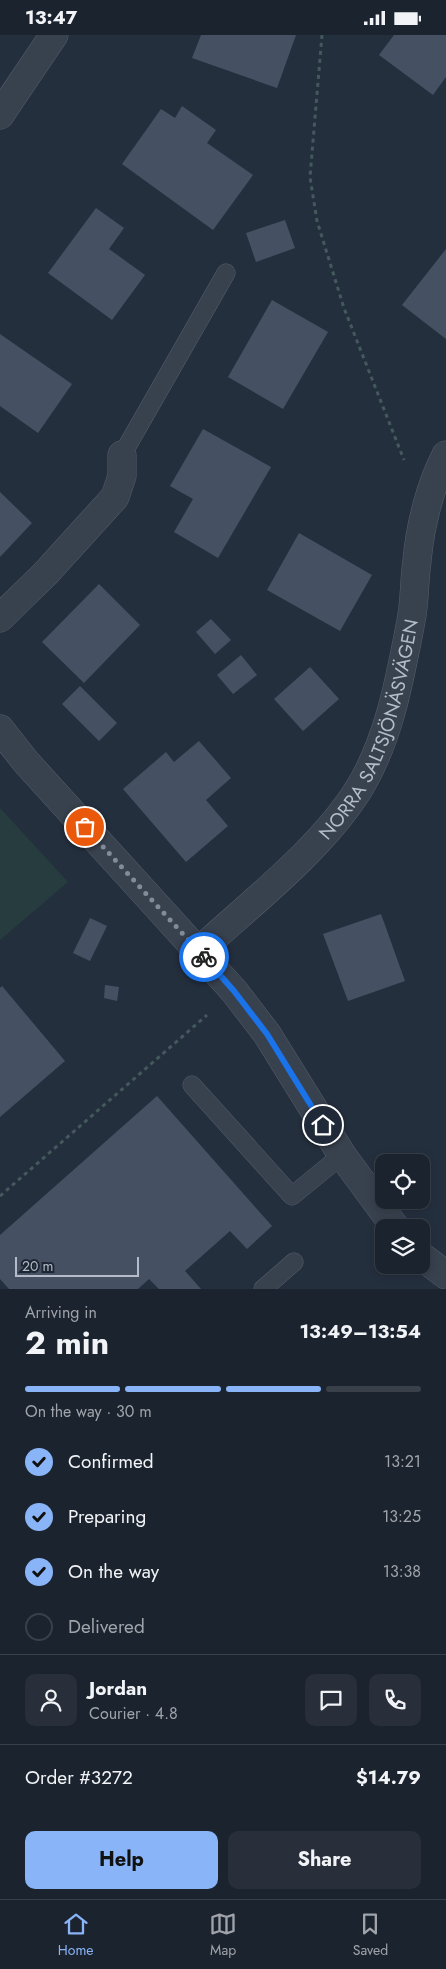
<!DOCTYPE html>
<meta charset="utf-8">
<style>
body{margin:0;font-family:Jost,sans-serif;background:#282f3a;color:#f1f3f6;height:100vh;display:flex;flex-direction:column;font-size:19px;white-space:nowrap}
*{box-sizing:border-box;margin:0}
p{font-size:16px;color:#a0a4aa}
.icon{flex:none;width:28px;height:28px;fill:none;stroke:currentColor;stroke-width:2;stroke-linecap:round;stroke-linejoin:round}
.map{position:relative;height:1254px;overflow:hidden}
.panel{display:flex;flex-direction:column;background:#1b232e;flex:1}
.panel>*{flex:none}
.tools{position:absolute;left:375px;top:1119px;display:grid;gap:10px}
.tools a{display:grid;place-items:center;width:55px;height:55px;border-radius:10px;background:#1b232e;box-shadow:0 2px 8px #0003,0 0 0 1px #39404a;font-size:25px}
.scale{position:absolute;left:15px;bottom:12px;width:124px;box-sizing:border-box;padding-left:5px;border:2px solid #b4bcc9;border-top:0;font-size:14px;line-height:18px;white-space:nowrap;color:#b4bcc9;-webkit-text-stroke:4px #1d2633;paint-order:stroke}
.pin{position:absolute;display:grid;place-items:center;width:42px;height:42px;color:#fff;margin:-21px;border:2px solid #fff;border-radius:50%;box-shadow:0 1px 5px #0007}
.courier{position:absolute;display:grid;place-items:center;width:50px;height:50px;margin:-25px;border:4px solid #1a73e8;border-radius:50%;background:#fff;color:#222;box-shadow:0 1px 6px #0007}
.overview em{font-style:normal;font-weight:700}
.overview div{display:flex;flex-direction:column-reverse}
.overview{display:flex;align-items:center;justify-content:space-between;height:85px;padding:0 25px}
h1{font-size:32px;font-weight:700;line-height:38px}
.bar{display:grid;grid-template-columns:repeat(4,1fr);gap:8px 5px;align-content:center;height:60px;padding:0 25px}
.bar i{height:6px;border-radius:4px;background:#39404a}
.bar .selected{background:#8ab4f8}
.bar p{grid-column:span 4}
.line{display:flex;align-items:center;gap:12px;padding:0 25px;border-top:1px solid #39404a}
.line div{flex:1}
.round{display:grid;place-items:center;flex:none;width:52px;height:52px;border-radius:10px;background:#282f3a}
ol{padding:0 25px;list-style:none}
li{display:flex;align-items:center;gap:15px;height:55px}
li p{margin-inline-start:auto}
li .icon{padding:5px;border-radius:50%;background:#8ab4f8;color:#111;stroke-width:4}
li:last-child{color:#a0a4aa}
li i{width:28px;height:28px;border:2px solid #39404a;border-radius:50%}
.action{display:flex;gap:10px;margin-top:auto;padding:10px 25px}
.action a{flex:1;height:58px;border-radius:10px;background:#8ab4f8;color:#111;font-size:20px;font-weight:700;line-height:58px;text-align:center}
.action a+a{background:#282f3a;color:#f1f3f6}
.status{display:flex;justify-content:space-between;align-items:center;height:35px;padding:0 25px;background:#1b232e;direction:ltr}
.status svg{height:14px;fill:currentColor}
.tabs{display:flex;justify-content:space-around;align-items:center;height:70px;border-top:1px solid #39404a;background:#1b232e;font-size:14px;color:#a0a4aa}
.tabs a{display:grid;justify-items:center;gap:2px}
.tabs .selected{color:#8ab4f8}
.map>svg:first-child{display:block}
.green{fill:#263c3f}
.building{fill:#455162}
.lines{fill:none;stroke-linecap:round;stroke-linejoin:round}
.lane-casing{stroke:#565f6c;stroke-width:19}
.street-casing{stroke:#565f6c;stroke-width:29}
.path{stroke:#44595c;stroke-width:3;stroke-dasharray:4 4;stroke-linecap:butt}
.lane{stroke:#38414e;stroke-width:18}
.street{stroke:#38414e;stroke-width:28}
.done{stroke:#828b98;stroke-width:5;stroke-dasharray:0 9}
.route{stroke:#1a73e8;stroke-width:6}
.labels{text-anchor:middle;stroke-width:4;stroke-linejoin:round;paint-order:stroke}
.street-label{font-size:19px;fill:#b4bcc9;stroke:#1d2633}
</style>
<div class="status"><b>13:47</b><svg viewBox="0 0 49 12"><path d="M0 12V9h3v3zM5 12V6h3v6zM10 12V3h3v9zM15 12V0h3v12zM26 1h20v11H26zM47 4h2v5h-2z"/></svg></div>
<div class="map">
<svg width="446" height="1254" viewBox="0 0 446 1254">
<rect width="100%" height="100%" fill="#242f3e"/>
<!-- green -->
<path class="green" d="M 0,773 L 68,847 L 0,905 Z"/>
<!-- building -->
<path class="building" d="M 201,0 L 296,0 L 277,53 L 192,23 Z
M 394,0 L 446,0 L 446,42 L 433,60 L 379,20 Z
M 182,71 L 216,95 L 207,108 L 253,140 L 213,195 L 122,129 L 161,74 L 175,83 Z
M 96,173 L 124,193 L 109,214 L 145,240 L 112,285 L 48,238 Z
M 285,185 L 295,213 L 256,227 L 246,198 Z
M 446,214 L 446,304 L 402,270 Z
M 272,265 L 328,297 L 283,374 L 228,342 Z
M 0,299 L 72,349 L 38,398 L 0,371 Z
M 203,394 L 271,432 L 218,523 L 174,497 L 193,464 L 170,451 Z
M 0,457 L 32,488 L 0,522 Z
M 299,498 L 372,540 L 340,596 L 267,555 Z
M 99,549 L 140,590 L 84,648 L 42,607 Z
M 211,584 L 231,605 L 215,619 L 196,597 Z
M 241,620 L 257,640 L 233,659 L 217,640 Z
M 310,632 L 339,664 L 303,696 L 274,664 Z
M 80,651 L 117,688 L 99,706 L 62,669 Z
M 199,706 L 231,743 L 206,765 L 228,791 L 186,827 L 123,754 L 166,717 L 174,727 Z
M 381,879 L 405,946 L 348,966 L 323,899 Z
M 90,883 L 107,891 L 90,926 L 73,918 Z
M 105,950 L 119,952 L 117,966 L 104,963 Z
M 2,951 L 65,1026 L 0,1082 L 0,953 Z
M 157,1061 L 272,1191 L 247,1214 L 230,1196 L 185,1236 L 201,1254 L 159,1254 L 149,1244 L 138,1254 L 9,1254 L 0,1244 L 0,1200 Z"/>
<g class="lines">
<!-- lane casing -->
<g class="lane-casing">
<path id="lane" d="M 122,420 L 226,238
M 192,1050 L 292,1161 L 342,1120
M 263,1254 L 294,1227"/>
</g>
<!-- street casing -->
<g class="street-casing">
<g id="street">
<path d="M 0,80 L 54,0"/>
<path d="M 0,583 L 46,538 L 115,462 L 122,441 L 122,420"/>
<path d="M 0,694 L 26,727 L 234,956 L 267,999 L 342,1120 L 395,1192"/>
<path id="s1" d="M 198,917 C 251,868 323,813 360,752 C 390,702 400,642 411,586 C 415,566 414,546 417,526 C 420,491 430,451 446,420"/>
<path d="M 421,1221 L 446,1240"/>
</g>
</g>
<!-- path -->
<path class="path" d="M 322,0 L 310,142 L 317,186 L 344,273 L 404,425
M 0,1161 L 207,980"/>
<!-- lane -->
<use href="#lane" class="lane"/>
<!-- street -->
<use href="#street" class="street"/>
</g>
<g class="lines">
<!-- done -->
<path class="done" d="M 85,792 L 204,922"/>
<!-- route -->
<path class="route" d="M 204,922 L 234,956 L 267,999 L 323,1090"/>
</g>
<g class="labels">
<!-- street labels -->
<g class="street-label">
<text dy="7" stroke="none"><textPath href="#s1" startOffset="289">NORRA SALTSJÖNÄSVÄGEN</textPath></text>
</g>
</g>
</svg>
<div class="tools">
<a><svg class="icon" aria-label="locate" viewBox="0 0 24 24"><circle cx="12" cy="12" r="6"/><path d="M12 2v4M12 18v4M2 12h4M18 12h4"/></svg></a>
<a><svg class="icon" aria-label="layers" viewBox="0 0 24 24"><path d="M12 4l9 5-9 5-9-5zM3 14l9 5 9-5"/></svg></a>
</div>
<div class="scale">20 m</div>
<div class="pin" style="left:85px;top:792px;background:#ea580c"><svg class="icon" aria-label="bag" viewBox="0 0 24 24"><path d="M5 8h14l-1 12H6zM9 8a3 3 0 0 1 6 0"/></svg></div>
<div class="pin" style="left:323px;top:1090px;background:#1f2937"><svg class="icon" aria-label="home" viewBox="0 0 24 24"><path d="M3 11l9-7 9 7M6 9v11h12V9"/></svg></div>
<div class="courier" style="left:204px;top:922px"><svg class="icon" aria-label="bike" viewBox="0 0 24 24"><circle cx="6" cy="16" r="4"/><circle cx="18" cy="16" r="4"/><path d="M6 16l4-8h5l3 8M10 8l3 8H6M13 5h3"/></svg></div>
</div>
<section class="panel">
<div class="overview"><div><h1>2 min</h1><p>Arriving in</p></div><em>13:49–13:54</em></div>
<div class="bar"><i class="selected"></i><i class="selected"></i><i class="selected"></i><i></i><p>On the way · 30 m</p></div>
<ol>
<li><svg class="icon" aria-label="check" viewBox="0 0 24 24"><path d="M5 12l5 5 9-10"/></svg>Confirmed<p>13:21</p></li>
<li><svg class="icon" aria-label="check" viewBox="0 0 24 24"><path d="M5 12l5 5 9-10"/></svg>Preparing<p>13:25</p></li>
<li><svg class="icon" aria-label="check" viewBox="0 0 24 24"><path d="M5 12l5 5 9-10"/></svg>On the way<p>13:38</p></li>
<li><i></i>Delivered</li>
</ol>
<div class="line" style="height:90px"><a class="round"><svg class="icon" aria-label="person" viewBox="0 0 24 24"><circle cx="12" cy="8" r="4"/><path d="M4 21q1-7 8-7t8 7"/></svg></a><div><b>Jordan</b><p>Courier · 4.8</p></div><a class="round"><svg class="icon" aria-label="chat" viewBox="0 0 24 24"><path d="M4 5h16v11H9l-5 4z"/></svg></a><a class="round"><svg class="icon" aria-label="phone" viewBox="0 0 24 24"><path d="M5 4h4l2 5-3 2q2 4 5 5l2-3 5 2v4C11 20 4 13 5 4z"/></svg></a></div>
<div class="line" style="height:65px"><div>Order #3272</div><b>$14.79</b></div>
<div class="action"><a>Help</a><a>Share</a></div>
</section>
<nav class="tabs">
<a class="selected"><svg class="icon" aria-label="home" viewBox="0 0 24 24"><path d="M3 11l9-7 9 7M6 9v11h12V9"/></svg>Home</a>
<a><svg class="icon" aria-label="map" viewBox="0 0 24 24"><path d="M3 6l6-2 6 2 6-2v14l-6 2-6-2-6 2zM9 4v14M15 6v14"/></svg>Map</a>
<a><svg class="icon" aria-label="saved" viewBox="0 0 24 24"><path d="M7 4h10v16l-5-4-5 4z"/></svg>Saved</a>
</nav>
